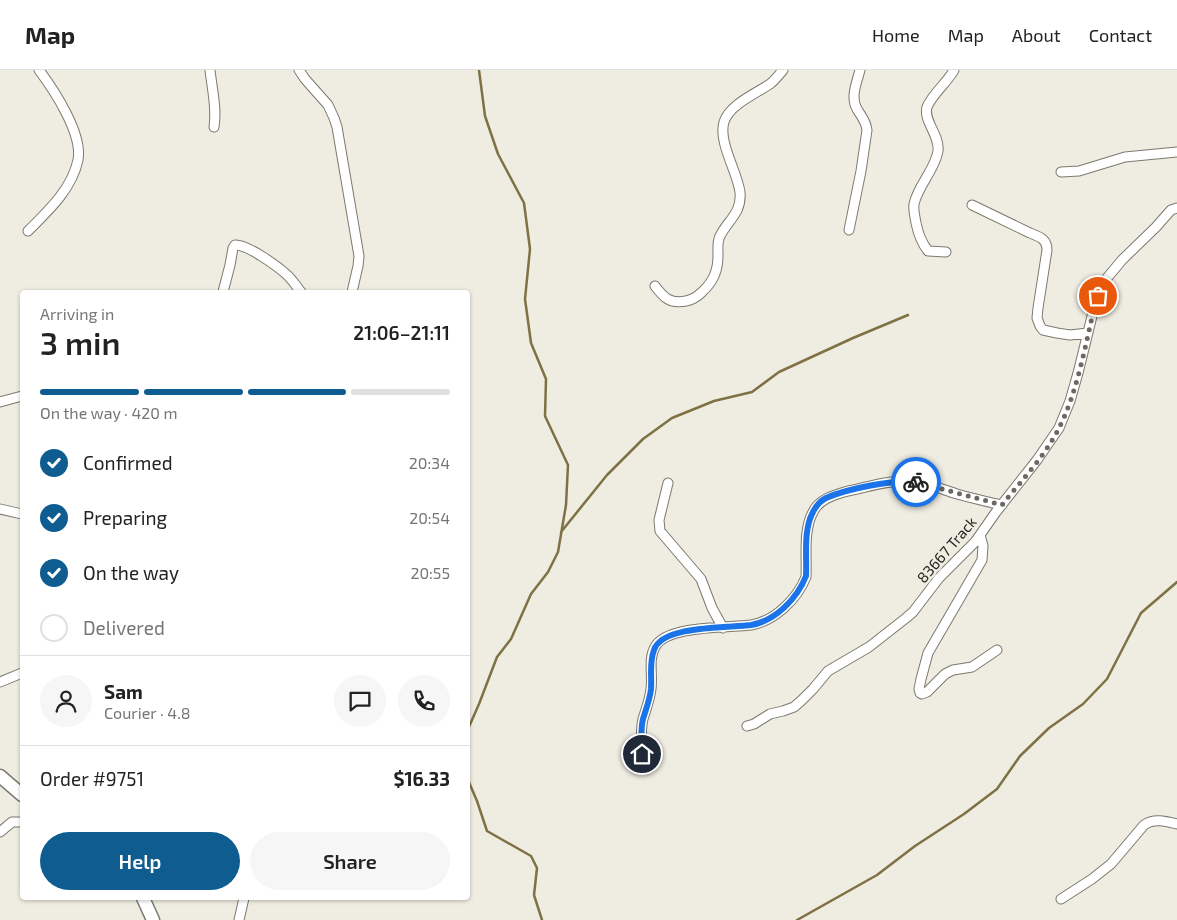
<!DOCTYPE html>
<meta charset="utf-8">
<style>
body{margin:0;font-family:"Exo 2",sans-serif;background:#f6f6f6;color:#222;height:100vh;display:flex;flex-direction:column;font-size:19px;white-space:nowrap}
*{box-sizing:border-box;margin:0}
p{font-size:16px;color:#767676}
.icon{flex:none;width:28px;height:28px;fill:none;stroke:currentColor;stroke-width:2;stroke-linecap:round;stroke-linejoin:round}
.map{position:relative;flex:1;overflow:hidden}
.sheet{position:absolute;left:20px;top:220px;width:450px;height:610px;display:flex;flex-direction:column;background:#fff;border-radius:5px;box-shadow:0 1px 4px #0004}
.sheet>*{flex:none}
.pin{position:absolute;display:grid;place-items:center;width:42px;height:42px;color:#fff;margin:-21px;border:2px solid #fff;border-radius:50%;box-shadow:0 1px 5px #0007}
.courier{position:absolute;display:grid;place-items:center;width:50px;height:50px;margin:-25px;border:4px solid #1a73e8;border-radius:50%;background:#fff;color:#222;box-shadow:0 1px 6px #0007}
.head em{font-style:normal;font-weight:600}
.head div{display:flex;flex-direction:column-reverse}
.head{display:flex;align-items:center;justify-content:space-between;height:85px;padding:0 20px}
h1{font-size:32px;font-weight:600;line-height:38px}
.bar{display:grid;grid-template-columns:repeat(4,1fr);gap:8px 5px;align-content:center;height:60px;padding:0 20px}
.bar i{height:6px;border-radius:4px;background:#e0e0e0}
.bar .current{background:#0f5d90}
.bar p{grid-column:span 4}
.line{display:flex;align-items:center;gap:12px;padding:0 20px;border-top:1px solid #e0e0e0}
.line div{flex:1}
.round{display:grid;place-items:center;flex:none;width:52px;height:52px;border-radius:26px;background:#f6f6f6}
ol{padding:0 20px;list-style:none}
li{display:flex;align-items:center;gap:15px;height:55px}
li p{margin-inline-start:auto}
li .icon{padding:5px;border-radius:50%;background:#0f5d90;color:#fff;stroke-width:4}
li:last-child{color:#767676}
li i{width:28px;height:28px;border:2px solid #e0e0e0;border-radius:50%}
.button{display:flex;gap:10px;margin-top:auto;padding:10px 20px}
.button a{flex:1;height:58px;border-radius:30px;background:#0f5d90;color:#fff;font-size:20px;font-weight:600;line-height:58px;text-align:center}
.button a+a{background:#f6f6f6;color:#222}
header{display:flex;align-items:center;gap:30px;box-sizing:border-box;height:70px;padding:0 25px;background:#fff;border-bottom:1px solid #e0e0e0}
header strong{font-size:24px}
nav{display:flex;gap:28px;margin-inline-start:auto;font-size:18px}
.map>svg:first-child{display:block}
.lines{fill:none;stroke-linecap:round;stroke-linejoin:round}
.stream{stroke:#7e7245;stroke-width:2.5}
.street-casing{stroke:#7b796f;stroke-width:11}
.secondary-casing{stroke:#7b796f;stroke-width:15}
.street{stroke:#fff;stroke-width:9}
.secondary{stroke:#fff;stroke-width:12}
.done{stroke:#6b6963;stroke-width:5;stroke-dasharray:0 9}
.route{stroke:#1a73e8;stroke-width:6}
.labels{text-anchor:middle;stroke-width:5;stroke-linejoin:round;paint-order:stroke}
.street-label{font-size:15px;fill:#24231f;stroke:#efece1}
</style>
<header>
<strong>Map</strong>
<nav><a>Home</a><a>Map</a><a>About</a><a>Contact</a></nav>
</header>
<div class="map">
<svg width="1177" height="850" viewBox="0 0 1177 850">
<rect width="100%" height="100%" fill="#efece1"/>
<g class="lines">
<!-- stream -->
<path class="stream" d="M 561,462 L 607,405 L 643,369 L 672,348 L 714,331 L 752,322 L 779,302 L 853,268 L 908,245
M 468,659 L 479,634 L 497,587 L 511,569 L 531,524 L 548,502 L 558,482 L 566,435 L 568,395 L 545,346 L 546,309 L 531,273 L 525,229 L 530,179 L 524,133 L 498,84 L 485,46 L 479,0
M 468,710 L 477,731 L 487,761 L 531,786 L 537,798 L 534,825 L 542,850
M 797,850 L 877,805 L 915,776 L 964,744 L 997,719 L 1020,686 L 1049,658 L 1083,634 L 1107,609 L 1141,543 L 1177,512"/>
<!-- street casing -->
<g class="street-casing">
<path id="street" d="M 210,0 C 212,19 217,38 214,57
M 299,0 L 305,9 L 328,35 L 334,48 L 337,57 L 359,186 L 358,196 L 352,222
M 1061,102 L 1079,101 L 1125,87 L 1177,82
M 972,135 L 1030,163 C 1040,167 1047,169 1047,180 L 1038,238 L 1037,248 L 1040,256 L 1043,260 L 1057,263 L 1070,265 L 1088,263
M 849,160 L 861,101 L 867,60 C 866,51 861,46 857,39 C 850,27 857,12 860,0
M 28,161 C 48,141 72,119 78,90 C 83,64 54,20 39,0
M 946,182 L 928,181 C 921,172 918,163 916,153 C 915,147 913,140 914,134 C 918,115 935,100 938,81 C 940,65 923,51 927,37 C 933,23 947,13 954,0
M 655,216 C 664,228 670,234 686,231 C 692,230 698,226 702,222 C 714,211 718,200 718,185 C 718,178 717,172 720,166 C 728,150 742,143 740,122 C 737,101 718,72 724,52 C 729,35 755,24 770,14 C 775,10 779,5 783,0
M 223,222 L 230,195 L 233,178 L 235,175 C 247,174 277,196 286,204 C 292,209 296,216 301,222
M 0,332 L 22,326
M 668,413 L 659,450 L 660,461 L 701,509 L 712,538 L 723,558
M 0,439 L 22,444
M 980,465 L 983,476 L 982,490 L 928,583 L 921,609 L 919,619 L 920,623 L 922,624 L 927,622 L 945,604 L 953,600 L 972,597 L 997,580
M 0,612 L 22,603
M 747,656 L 754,654 L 770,644 L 783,641 L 794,637 L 802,630 L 813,619 L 828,601 L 869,577 L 906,548 L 913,542 L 939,508 L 975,472 L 996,442 L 1037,390 L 1059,358 L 1070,331 L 1078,303 L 1095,234 L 1107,208 L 1122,190 L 1156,157 L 1171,140 L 1177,138
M 642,684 C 642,672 640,661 643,649 C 646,639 650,629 651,619 C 653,605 648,589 655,577 C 666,555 728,558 751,555 C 775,551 797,529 806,507 C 807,487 803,460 813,442 C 819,429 834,425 848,421 C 868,417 888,410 909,411 C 925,412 941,419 957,424 C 972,428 987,432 1002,435
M 0,762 L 12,752 L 22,752
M 1061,829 L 1092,809 L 1111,794 L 1144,755 C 1154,748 1165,751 1177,754
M 239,850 L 244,828"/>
</g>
<!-- secondary casing -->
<g class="secondary-casing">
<path id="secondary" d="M 0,706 L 22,725
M 143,828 L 153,850"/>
</g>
<!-- street -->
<use href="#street" class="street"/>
<!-- secondary -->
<use href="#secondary" class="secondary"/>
</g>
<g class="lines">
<!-- done -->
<path class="done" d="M 916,412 L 1002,435 C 1021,411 1045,386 1059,358 C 1077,323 1086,273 1095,234 L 1098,226"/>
<!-- route -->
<path class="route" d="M 642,684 C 642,672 640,661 643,649 C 646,639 650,629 651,619 C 652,606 649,593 654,580 C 662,555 728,558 751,555 C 775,551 797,529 806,506 C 807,487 803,460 813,442 C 816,436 820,431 826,428 C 846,419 895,409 916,412"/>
</g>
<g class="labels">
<!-- street labels -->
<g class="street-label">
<text transform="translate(947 480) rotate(-49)" y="5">83667 Track</text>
</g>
</g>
</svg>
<div class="pin" style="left:1098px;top:226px;background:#ea580c"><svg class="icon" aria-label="bag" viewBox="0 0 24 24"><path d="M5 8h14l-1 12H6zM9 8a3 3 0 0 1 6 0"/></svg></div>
<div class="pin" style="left:642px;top:684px;background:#1f2937"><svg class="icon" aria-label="home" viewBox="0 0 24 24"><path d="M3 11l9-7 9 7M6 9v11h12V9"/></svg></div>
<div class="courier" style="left:916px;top:412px"><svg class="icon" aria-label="bike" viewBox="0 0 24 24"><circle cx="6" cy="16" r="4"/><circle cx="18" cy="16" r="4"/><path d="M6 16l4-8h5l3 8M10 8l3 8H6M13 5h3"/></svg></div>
<section class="sheet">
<div class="head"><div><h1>3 min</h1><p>Arriving in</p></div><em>21:06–21:11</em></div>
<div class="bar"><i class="current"></i><i class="current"></i><i class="current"></i><i></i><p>On the way · 420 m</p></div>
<ol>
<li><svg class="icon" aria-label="check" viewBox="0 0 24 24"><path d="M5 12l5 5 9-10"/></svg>Confirmed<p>20:34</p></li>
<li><svg class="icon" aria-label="check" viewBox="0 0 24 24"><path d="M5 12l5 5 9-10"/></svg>Preparing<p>20:54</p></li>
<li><svg class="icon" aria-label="check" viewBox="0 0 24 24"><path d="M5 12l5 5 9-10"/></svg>On the way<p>20:55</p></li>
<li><i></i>Delivered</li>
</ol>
<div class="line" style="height:90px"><a class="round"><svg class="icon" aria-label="person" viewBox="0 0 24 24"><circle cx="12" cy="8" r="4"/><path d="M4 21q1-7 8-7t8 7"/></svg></a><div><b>Sam</b><p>Courier · 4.8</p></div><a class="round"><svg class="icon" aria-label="chat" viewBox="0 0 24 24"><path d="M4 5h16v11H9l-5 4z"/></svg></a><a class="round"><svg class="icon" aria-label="phone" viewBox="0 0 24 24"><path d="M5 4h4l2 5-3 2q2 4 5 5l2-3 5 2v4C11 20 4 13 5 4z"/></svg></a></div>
<div class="line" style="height:65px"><div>Order #9751</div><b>$16.33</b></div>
<div class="button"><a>Help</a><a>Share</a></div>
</section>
</div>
